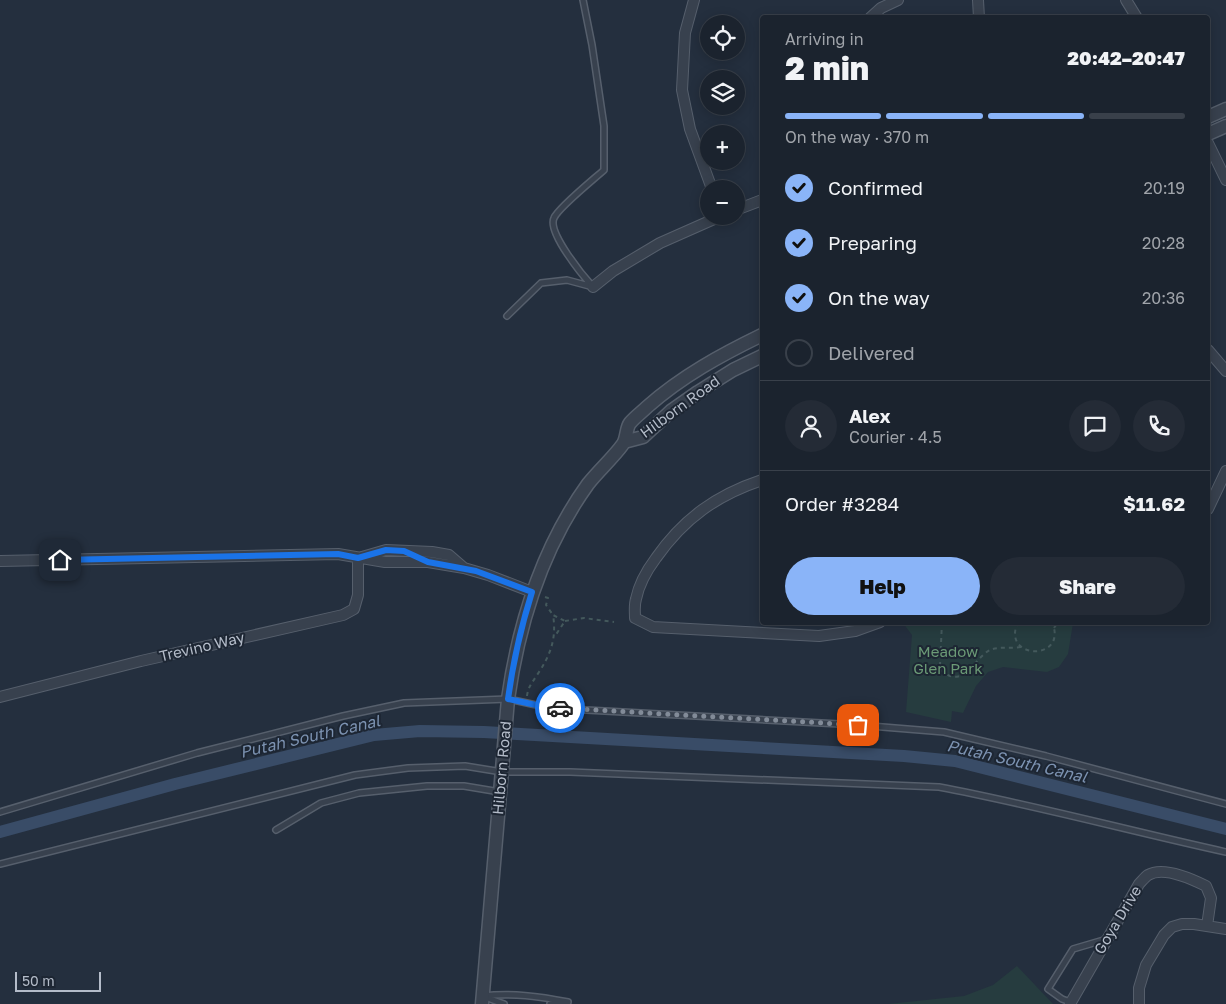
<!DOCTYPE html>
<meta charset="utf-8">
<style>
body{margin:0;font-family:"Golos Text",sans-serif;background:#242b36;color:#f1f3f6;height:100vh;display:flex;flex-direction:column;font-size:19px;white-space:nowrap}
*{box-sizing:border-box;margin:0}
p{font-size:16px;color:#a0a4aa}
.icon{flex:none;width:28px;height:28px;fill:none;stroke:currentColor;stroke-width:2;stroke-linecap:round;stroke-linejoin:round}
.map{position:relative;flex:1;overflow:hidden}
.side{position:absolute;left:760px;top:15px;width:450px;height:610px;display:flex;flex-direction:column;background:#1b232e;border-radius:5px;box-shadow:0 2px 12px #0003,0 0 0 1px #39404a}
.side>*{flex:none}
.controls{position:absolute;left:700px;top:15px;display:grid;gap:10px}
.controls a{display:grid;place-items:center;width:45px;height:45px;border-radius:50%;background:#1b232e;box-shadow:0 2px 12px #0003,0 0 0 1px #39404a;font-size:25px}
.scale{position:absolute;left:15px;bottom:12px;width:86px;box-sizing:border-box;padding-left:5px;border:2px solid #b4bcc9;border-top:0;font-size:14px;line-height:18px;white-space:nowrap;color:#b4bcc9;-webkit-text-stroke:4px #1d2633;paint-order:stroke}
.pin{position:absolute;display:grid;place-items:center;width:42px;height:42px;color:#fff;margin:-21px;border-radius:10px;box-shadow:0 2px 8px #0006}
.courier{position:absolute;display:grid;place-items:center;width:50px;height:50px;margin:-25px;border:4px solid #1a73e8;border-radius:50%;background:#fff;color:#222;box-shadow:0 1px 6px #0007}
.headline em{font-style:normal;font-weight:800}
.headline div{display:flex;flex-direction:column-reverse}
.headline{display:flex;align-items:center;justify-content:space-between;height:85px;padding:0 25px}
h1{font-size:32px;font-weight:800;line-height:38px}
.bar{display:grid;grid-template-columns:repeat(4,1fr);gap:8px 5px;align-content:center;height:60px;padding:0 25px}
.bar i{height:6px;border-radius:4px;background:#39404a}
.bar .active{background:#8ab4f8}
.bar p{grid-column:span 4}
.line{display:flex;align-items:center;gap:12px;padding:0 25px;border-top:1px solid #39404a}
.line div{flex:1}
.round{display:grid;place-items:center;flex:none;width:52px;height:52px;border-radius:26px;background:#242b36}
ol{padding:0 25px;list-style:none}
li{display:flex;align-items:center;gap:15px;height:55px}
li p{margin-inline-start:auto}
li .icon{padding:5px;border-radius:50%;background:#8ab4f8;color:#111;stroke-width:4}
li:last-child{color:#a0a4aa}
li i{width:28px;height:28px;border:2px solid #39404a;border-radius:50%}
.action{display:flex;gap:10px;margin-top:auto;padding:10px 25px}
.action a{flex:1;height:58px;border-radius:30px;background:#8ab4f8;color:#111;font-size:20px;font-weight:800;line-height:58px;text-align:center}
.action a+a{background:#242b36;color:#f1f3f6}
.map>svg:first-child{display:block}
.green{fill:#263c3f}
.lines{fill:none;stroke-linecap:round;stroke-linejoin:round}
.canal{stroke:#394c67;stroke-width:12}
.service-casing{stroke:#565f6c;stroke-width:8}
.minor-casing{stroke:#565f6c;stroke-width:12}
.tertiary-casing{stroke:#565f6c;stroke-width:15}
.path{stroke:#44595c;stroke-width:2;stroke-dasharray:4 4;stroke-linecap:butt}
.service{stroke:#38414e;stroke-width:5}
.minor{stroke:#38414e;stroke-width:10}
.tertiary{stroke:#38414e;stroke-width:12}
.done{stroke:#828b98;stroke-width:5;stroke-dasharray:0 9}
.route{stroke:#1a73e8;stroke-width:6}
.labels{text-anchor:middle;stroke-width:4;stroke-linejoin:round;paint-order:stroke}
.street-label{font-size:15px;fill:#b4bcc9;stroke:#1d2633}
.park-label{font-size:15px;fill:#6b9a76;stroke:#1d2633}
.water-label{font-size:16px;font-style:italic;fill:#7c92b1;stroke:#1d2633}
</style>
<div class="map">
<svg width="1226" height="1004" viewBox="0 0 1226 1004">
<rect width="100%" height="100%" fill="#242f3e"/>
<!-- green -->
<path class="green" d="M 903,623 L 904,622 L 1073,623 L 1068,654 L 1059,667 L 1047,672 L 1003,667 L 988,672 L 976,686 L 963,713 L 952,711 L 951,722 L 906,712 L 912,635 Z
M 1017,966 L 1053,1004 L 888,1004 L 964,996 L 993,985 Z"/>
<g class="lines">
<!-- canal -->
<path class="canal" d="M 0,832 L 175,784 L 374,735 L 420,731 L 484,732 L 904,756 L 955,761 L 1226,829"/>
<!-- service casing -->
<g class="service-casing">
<path id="service" d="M 507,316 L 541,283 L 567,280 L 593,287 C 583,276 547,232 554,218 C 558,208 594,179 604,170 L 604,126 L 592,45 L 583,0
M 0,812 L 197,753 L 343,716 L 404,703 L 508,699 L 550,708 L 858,725 L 944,732 L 1046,756 L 1226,804
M 276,830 L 321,803 L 359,793 L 427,786 L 464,786 L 500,792
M 0,864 L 355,775 L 408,768 L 465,766 L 502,772 L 570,772 L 939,787 C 1035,805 1130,831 1226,852
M 482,996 C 513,993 538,996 568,1002
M 485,997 L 504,1004
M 1070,1002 L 1062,999 L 1048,989 L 1073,949 L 1107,939
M 550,1004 L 563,1003"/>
</g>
<!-- minor casing -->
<g class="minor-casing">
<path id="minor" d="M 694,0 L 685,33 L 682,90 L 690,129 L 712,189
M 978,0 L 979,18
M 1126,0 L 1137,18
M 870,18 L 881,8 L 898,0
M 1208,143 L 1226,180
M 736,210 L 762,200
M 593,287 L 613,271 L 660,243 L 721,216
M 1208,350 L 1226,371
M 762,480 C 717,495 684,518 656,558 C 647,570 639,584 636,599 C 634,605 635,612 635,618 L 653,627 L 819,636 L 855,631 L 880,622
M 1208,509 L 1226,471
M 362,557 L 386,550 L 432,552 L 449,555 L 464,568
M 0,561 L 338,554 L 385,562 L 428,562 L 464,568 L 488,575 L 532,592
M 0,697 L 141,661 L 343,615 L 354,609 L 358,595 L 358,558
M 1070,1004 L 1139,884 C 1142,881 1145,877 1148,875 C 1163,866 1192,879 1206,886 L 1211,898 L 1207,926
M 1139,1004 L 1139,988 L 1146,965 L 1164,935 L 1172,927 L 1182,924 L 1194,924 L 1226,929"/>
</g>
<!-- tertiary casing -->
<g class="tertiary-casing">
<path id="tertiary" d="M 1208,117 L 1226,109
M 1208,134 L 1226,126
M 624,442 L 643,437 L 671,411 L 698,392 L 733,370 L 762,356
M 482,1004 L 508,699 C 519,621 542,548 588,484 C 599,470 613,458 623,444 C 627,438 626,428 630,423 C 635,417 642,412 647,407 C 682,376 721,355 762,335"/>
</g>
<!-- path -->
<path class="path" d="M 545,597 L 548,598 L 546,605 L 553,615
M 565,621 L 584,618 L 614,622
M 942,622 L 940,665 L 942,671 C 964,690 975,657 990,650 C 999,646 1011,649 1021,647
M 1018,622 C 1000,660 1069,662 1052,622
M 1054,628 L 1058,622
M 527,696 C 528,687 532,683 537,675 C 550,656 557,639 553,615 L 565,621 L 555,636"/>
<!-- service -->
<use href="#service" class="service"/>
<!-- minor -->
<use href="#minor" class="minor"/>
<!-- tertiary -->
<use href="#tertiary" class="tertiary"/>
</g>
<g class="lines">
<!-- done -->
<path class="done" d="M 560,708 L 858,725"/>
<!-- route -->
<path class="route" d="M 60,560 L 338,554 L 358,558 L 386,550 L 404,551 L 428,562 L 476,571 L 532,592 C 521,627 513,662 508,699 L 550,708 L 560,708"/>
</g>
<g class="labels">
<!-- street labels -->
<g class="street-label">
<text transform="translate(680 407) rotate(-36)" y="5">Hilborn Road</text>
<text transform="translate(202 647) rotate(-13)" y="5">Trevino Way</text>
<text transform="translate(502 768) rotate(-85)" y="5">Hilborn Road</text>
<text transform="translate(1118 920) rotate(-59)" y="5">Goya Drive</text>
</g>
<!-- park labels -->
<g class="park-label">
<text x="948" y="657">Meadow<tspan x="948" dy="17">Glen Park</tspan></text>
</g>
<!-- water labels -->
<g class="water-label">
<text transform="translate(310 736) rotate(-13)" y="6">Putah South Canal</text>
<text transform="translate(1017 761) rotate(13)" y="6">Putah South Canal</text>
</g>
</g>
</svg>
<div class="controls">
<a><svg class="icon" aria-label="locate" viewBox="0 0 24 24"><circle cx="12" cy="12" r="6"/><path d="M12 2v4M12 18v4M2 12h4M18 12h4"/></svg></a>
<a><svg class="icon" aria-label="layers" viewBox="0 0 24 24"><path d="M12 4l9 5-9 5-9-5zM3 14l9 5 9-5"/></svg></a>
<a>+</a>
<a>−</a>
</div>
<div class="scale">50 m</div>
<div class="pin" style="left:858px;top:725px;background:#ea580c"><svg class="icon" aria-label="bag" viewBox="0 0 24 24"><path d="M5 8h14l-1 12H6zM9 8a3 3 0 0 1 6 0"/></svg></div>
<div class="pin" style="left:60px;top:560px;background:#1f2937"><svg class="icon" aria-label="home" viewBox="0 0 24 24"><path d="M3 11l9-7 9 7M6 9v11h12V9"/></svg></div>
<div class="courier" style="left:560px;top:708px"><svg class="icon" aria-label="car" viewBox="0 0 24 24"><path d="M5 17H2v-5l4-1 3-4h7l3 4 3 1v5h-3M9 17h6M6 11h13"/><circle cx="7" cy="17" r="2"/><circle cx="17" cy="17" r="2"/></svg></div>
<section class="side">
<div class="headline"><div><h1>2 min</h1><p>Arriving in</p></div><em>20:42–20:47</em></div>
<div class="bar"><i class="active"></i><i class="active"></i><i class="active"></i><i></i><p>On the way · 370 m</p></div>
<ol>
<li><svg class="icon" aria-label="check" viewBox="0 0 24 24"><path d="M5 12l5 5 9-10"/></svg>Confirmed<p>20:19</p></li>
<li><svg class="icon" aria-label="check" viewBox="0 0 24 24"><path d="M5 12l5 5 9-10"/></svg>Preparing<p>20:28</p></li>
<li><svg class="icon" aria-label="check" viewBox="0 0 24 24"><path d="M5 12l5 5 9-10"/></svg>On the way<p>20:36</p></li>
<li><i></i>Delivered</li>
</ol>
<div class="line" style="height:90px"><a class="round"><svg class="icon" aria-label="person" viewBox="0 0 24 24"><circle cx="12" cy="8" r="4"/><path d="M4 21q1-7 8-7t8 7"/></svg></a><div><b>Alex</b><p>Courier · 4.5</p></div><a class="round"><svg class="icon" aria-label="chat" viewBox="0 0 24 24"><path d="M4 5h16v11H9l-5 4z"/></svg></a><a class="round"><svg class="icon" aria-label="phone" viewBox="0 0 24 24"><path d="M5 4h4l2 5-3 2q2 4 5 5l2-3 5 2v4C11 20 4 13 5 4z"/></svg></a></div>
<div class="line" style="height:65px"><div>Order #3284</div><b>$11.62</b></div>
<div class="action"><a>Help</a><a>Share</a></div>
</section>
</div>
